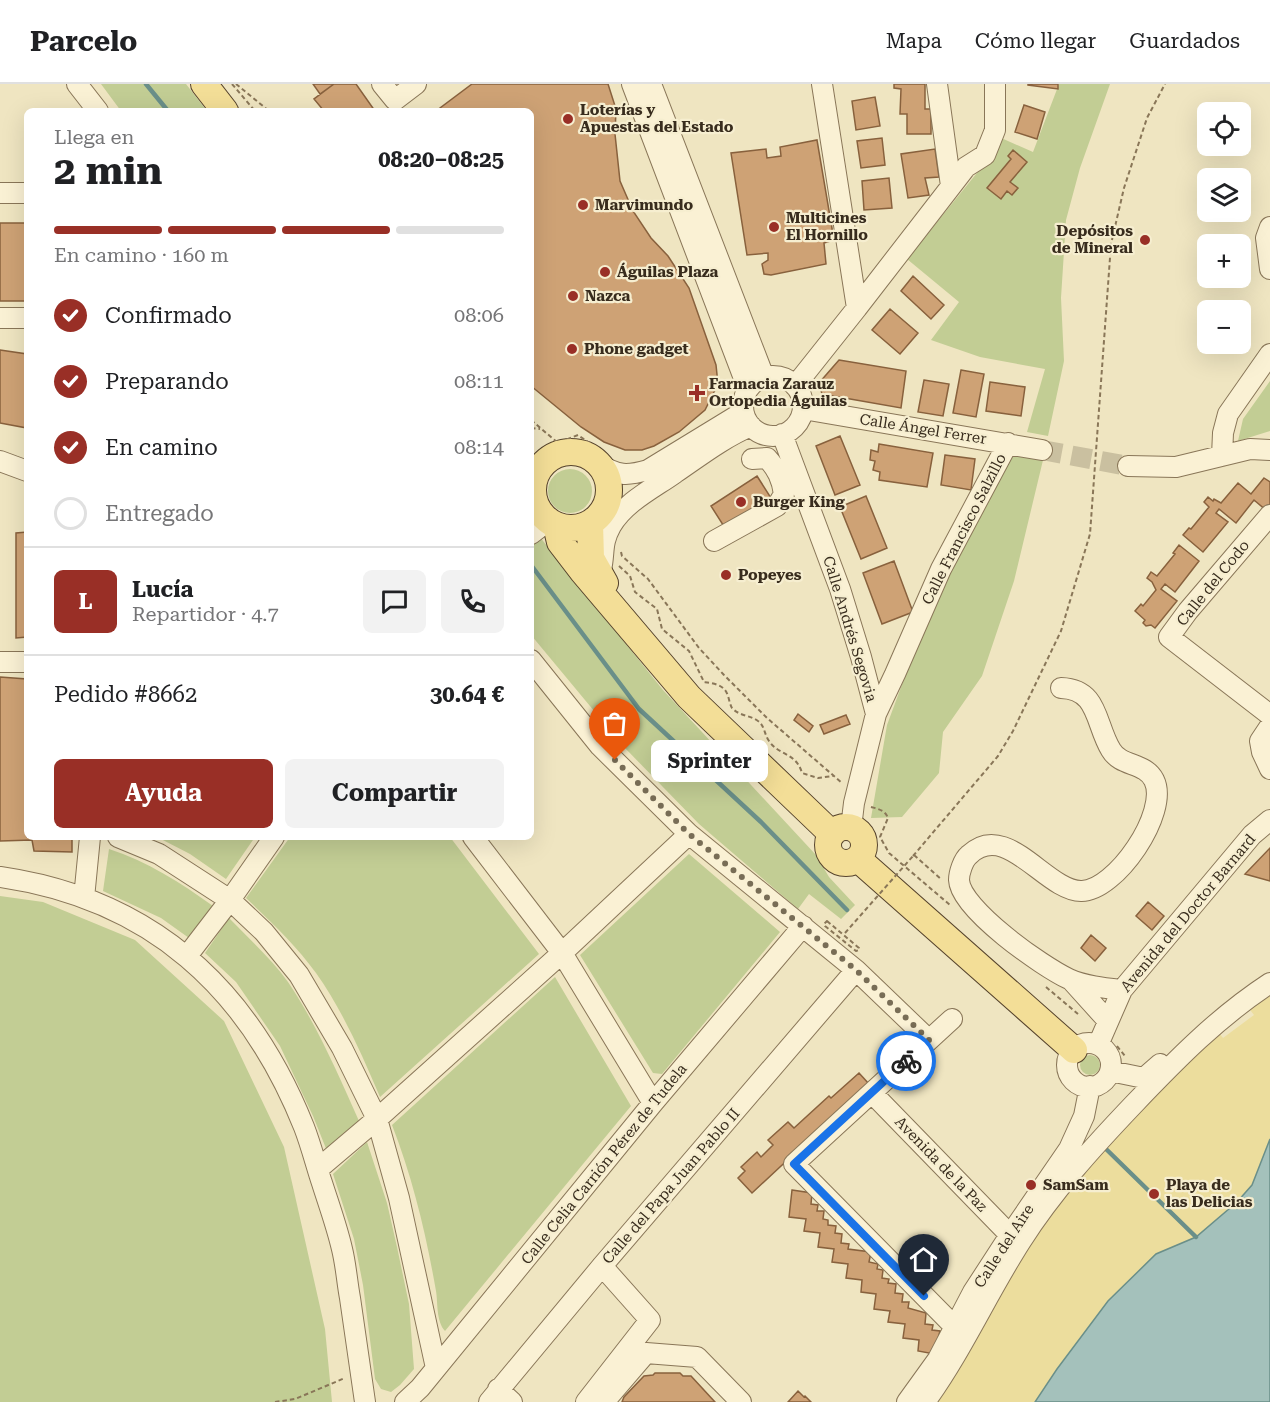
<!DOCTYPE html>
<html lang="es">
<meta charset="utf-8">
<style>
body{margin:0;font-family:"Roboto Serif",serif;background:#f2f2f2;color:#202124;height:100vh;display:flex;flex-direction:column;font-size:22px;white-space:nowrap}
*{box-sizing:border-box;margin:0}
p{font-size:20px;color:#757577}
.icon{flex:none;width:33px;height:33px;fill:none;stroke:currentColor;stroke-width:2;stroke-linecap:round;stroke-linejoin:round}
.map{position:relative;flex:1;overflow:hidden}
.sheet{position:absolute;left:24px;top:24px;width:510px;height:732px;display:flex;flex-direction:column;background:#fff;border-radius:9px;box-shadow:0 6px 24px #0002}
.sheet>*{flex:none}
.controls{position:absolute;left:1197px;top:18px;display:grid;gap:12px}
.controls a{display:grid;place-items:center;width:54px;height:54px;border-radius:9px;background:#fff;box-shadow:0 6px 24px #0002;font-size:30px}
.pin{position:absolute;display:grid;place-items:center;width:51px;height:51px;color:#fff;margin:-62px -26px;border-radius:50% 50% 50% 0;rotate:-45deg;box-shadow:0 0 6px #0007}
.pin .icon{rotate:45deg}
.courier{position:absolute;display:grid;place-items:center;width:60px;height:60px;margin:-30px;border:4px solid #1a73e8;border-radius:50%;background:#fff;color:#222;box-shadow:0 2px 8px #0007}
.bubble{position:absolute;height:42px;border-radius:9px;background:#fff;box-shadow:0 6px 24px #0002;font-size:20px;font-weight:700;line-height:42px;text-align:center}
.summary em{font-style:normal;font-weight:700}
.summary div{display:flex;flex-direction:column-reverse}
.summary{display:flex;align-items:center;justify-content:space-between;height:102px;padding:0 30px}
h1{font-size:39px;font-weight:700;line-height:45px}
.bar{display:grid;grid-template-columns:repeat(4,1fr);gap:9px 6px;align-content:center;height:72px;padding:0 30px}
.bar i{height:8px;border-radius:4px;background:#e0e0e0}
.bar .selected{background:#992f26}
.bar p{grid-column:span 4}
.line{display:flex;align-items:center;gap:15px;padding:0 30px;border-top:2px solid #e0e0e0}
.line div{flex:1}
.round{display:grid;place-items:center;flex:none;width:63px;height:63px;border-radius:9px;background:#f2f2f2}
ol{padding:0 30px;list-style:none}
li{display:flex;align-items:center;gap:18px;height:66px}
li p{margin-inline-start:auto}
li .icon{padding:6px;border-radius:50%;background:#992f26;color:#fff;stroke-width:4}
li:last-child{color:#757577}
li i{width:33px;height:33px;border:3px solid #e0e0e0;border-radius:50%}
.action{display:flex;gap:12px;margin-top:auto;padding:12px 30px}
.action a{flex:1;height:69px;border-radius:9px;background:#992f26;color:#fff;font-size:24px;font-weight:700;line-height:69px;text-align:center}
.action a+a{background:#f2f2f2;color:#202124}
header{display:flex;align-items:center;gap:36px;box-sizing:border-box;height:84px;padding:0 30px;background:#fff;border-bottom:2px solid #e0e0e0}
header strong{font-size:28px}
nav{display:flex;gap:33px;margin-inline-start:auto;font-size:21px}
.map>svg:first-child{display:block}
.green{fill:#c2cd94}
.sand{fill:#ecdd9d}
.water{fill:#a4c1bb;stroke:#6a8f89;stroke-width:1.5}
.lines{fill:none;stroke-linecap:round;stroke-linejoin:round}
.stream{stroke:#6a8f89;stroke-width:4.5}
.building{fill:#cea275;stroke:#88613d;stroke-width:1.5}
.minor-tunnel{stroke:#cac0a0;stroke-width:20;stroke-dasharray:20 10;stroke-linecap:butt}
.minor-casing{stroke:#897658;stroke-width:22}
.major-casing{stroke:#56432c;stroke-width:28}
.path{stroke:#897658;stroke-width:2;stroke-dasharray:4.5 3;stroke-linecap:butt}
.minor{stroke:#faf1d4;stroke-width:20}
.major{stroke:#f3de97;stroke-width:26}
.path-bridge{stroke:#897658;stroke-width:2;stroke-dasharray:4.5 3;stroke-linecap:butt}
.done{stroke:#786d56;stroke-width:6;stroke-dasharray:0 10.8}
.route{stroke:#1a73e8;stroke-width:8}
.poi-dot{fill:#992f26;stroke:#f6eed0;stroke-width:2}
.labels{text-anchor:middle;stroke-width:4.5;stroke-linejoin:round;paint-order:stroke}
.poi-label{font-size:15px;font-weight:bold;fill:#382c1d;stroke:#f6eed0;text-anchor:start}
.street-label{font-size:15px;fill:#382c1d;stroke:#f6eed0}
</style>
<header>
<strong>Parcelo</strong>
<nav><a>Mapa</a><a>Cómo llegar</a><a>Guardados</a></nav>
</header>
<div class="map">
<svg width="1270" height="1318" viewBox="0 0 1270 1318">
<rect width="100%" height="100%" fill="#efe5c1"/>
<!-- green -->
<path class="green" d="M 101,0 L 186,0 L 207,27 L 121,27 Z
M 1059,0 L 1110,0 L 1080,84 L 1066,136 L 1061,214 L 1064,277 L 1048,352 L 1027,348 L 1045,285 L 980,273 L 931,256 L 959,218 L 907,175 L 994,68 L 999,53 L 1033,68 Z
M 1270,297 L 1270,347 L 1238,357 L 1243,335 Z
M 1014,366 L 1044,372 L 1014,497 L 982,592 L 943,648 L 939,689 L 902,733 L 871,734 L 887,641 L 927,533 Z
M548 407a22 22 0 1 1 44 0a22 22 0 1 1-44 0Z
M 531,442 L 663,606 L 816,771 L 829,793 L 855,821 L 841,835 L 809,810 L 798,825 L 699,740 L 624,663 L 531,551 Z
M 157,753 L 255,753 L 226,795 L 190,770 Z
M 290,753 L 450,753 L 539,870 L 380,1013 C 362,971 343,927 316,889 C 296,861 271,838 246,814 Z
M 109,765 C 147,777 181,799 213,822 L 189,854 L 161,834 L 103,807 Z
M 689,770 L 780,848 L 662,990 L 653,989 L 580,871 Z
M 0,812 L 43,818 L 135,856 L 224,937 L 284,1063 L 325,1245 L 332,1318 L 0,1318 Z
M 229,834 C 249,855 272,875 288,898 C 317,941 338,990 359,1037 L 327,1067 L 313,1032 L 280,962 L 236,898 L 205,869 Z
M 555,893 L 631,1022 L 445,1247 C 436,1237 438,1219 436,1207 C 426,1150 413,1095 392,1041 Z
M1080 981a10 10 0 1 1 20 0a10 10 0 1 1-20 0Z
M 367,1058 L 387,1119 L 397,1163 L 409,1220 L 414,1285 L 400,1301 L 391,1308 L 381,1305 L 375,1295 L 363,1201 L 354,1155 L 333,1090 Z"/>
<!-- sand -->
<path class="sand" d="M 1270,905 L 1270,1055 L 1252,1101 L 1237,1118 L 1196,1153 L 1156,1170 L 1108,1217 L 1057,1285 L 1035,1318 L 936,1318 L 1016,1176 L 1084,1082 L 1217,946 L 1223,954 L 1254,931 L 1247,922 Z"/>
<!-- water -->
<path class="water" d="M 1270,1055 L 1270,1318 L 1035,1318 L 1057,1285 L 1108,1217 L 1156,1170 L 1196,1153 L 1237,1118 L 1252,1101 Z"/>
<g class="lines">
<!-- stream -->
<path class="stream" d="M 146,0 L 168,27
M 531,481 L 639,625 L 761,738 L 847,826
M 1105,1064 L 1196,1153"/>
</g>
<!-- building -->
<path class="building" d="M 313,0 L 334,0 L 320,10 Z
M 334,0 L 356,0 L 375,27 L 324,27 L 314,15 Z
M 472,0 L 608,0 L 616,25 L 615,50 L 620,97 L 633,127 L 651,154 L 668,172 L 689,204 L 716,281 L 718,300 L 705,326 L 679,348 L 654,362 L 642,366 L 625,366 L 604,358 L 581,343 L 531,302 L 531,27 L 436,27 Z
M 894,0 L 925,0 L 925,25 L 931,25 L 931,50 L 907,50 L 907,30 L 900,30 L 901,5 L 894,4 Z
M 1058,0 L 1058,5 L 1028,1 L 1028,0 Z
M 875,13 L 880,42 L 856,46 L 852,17 Z
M 1024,21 L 1045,28 L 1037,55 L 1015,48 Z
M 882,54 L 885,81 L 861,84 L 857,57 Z
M 817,56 L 834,156 L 824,159 L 826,180 L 771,191 L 764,190 L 762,180 L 768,176 L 768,169 L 747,171 L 731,69 L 766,65 L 767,74 L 781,72 L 780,63 Z
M 935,65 L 939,93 L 925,94 L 929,111 L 908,114 L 901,70 Z
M 1013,66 L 1027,78 L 1010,98 L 1018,104 L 1012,111 L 1007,107 L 1001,115 L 987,104 L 1011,75 L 1008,72 Z
M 889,94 L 892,124 L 864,126 L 862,97 Z
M 0,139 L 27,139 L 27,217 L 0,217 Z
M 913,192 L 944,221 L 931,235 L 901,207 Z
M 890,225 L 918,249 L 900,270 L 872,246 Z
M 0,266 L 27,270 L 27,344 L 0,339 Z
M 839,276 L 906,287 L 901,324 L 822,310 L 819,299 Z
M 961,286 L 984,290 L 976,333 L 953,329 Z
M 924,296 L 949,300 L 943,332 L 918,328 Z
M 990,298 L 1025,303 L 1021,332 L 986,327 Z
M 840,352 L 860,401 L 835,411 L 816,362 Z
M 879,360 L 933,369 L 927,403 L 879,396 L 880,388 L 873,386 L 875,377 L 870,376 L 871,366 L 878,368 Z
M 945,371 L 975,375 L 971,406 L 941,401 Z
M 757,392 L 771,414 L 725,444 L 711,422 Z
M 1264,394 L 1270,398 L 1270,424 L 1267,427 L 1254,416 L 1236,439 L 1219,425 L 1216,429 L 1228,438 L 1203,468 L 1183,451 L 1189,444 L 1191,445 L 1209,423 L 1204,418 L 1208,413 L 1213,417 L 1214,415 L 1221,419 L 1238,399 L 1251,410 Z
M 866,412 L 887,464 L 861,475 L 840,423 Z
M 27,448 L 27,553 L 16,554 L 16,449 Z
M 1179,461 L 1199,477 L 1175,508 L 1165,500 L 1161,505 L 1177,517 L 1155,544 L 1151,541 L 1146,542 L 1143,539 L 1145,536 L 1135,527 L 1141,520 L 1143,522 L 1156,506 L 1152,498 L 1147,494 L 1151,488 L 1157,492 L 1175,470 L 1173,469 Z
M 894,477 L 913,528 L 882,540 L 863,489 Z
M 0,593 L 27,595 L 27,753 L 72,753 L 72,768 L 34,767 L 32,756 L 0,757 Z
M 798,630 L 813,642 L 809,648 L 794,636 Z
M 846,631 L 850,640 L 824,650 L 820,641 Z
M 1270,764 L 1270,797 L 1245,790 Z
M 1148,818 L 1164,832 L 1152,846 L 1136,832 Z
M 1091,851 L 1106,864 L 1095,877 L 1081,864 Z
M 859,989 L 869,1000 L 752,1109 L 738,1094 L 745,1087 L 741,1083 L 757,1068 L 761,1073 L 773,1061 L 768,1056 L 788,1038 L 794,1044 L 829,1012 L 831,1014 Z
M 792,1106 L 812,1109 L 811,1120 L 818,1121 L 817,1127 L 824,1127 L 823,1135 L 828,1136 L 828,1141 L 836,1142 L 835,1149 L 842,1150 L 841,1159 L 849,1160 L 848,1165 L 871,1168 L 869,1178 L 878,1180 L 877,1185 L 883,1186 L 882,1194 L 889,1195 L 888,1199 L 896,1200 L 895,1209 L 903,1210 L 902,1218 L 909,1218 L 908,1224 L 926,1229 L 925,1240 L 933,1241 L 932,1246 L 940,1247 L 934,1270 L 918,1267 L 919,1256 L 903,1254 L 905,1240 L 888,1238 L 890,1227 L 874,1225 L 876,1210 L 861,1208 L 862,1196 L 846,1194 L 848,1180 L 832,1178 L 834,1165 L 818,1163 L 820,1149 L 804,1147 L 806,1135 L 789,1133 Z
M 655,1289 L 680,1289 L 683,1292 L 691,1292 L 715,1318 L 622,1318 L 624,1313 L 644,1292 L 653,1291 Z
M 798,1307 L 804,1313 L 805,1312 L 811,1318 L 788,1318 Z"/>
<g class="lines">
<!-- minor-tunnel -->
<path class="minor-tunnel" d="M 1042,366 L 1128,382"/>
<!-- minor casing -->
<g class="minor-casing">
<path id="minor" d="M 77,0 L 98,27
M 382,0 L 395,16 L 416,0
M 632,0 L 748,305
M 651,0 L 764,293
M 937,0 L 951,102
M 0,109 L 27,109
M 1270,143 L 1266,154 L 1270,185
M 857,224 L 966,83 L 985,71 L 995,46 L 995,0
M 0,234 L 27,234
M743 322a30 30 0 1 1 60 0a30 30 0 1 1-60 0Z
M 795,302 L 857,224 L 822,0
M 803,325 L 1042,366
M 782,350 L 840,505 L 861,573 L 876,630 L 854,719 L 851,744
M 1222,372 L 1223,349 L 1228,330 L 1270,270
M 0,377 L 27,387
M 599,380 C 618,392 627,392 648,386 L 743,328
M 1128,382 L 1176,383 L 1250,365 L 1270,366
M 531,429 L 536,423
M 1270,431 L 1188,527 L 1169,553 L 1270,631
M 531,450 L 548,437
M 714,457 L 777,422 L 784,410 C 782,395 777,385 767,374 L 752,375
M 601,486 C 605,468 601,460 611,442 C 625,418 654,404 675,389 C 700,372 723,354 751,342
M 531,576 L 600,662 L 689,750 L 856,886 L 929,956
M 0,578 L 27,578
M 1061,604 C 1099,605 1095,640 1111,666 C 1121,683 1145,678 1154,696 C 1170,728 1115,808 1081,807 C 1046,807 1006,735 969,771 C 963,776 959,789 959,796 C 960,825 1043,883 1069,895 C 1085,902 1104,904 1122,906
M 876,630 L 895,590 L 941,485 L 1008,359
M 1270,642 L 1260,657 L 1262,668 L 1270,685
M 118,753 L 159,770 L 230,816 L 264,848 L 299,891 L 342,964 L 377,1035 L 399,1114 L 436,1284
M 473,753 L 562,869 L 653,1019
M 0,793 C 151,815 248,903 304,1043 C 311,1061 316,1081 322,1099 C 329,1121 337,1143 342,1165 C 346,1181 347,1198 350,1214 C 355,1249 360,1283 365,1318
M 84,814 L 90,753
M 187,872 L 230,816 L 274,753
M 1071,896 L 1108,937
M 952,935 L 794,1080 L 955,1243
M1067 981a22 22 0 1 1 44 0a22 22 0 1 1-44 0Z
M 1098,961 L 1122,906 L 1252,751 L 1270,736
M 1110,987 L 1144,994 L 1160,980
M 872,1009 L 1010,1151
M 318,1085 L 377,1035 L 562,869 L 689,750
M 498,1305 L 512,1318
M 405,1318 L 420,1304 L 653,1019 L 803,842
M 489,1318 L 602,1182 L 856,886
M 586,1318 L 650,1236 L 602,1182
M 604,1318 L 646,1269 L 697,1273 L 741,1318
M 907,1318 L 938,1275 L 973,1208 L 1010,1151 L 1069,1065 L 1084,1032 L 1090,1002
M 925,1318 C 962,1267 987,1210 1021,1157 C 1053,1107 1093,1063 1134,1020 C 1176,976 1218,933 1270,899"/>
</g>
<!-- major casing -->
<g class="major-casing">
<path id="major" d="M 204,0 L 225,27
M533 406a38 38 0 1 1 76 0a38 38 0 1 1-76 0Z
M 590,439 L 591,474 L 605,499
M 556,441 L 560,458 L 583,488 L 689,613 L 832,750
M828 761a18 18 0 1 1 36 0a18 18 0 1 1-36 0Z
M 858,775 L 1074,966"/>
</g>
<!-- path -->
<path class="path" d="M 232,0 L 255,27
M 236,0 L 269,27
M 531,336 L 558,359 L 578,351 L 595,363
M 531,344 L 540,345
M 621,468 L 622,472 L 648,495 L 699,564 L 724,591 L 767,634 L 842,699
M 619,482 L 630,492 L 635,508 L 657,525 L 662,545 L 689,567 L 704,598 C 711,599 720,600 725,606 C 729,611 729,619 732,624 C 739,632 750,631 758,637 C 765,642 764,650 769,657 C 779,672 796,668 802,689 L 818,694 L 833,692
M 871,723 C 878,725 885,726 888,734 L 880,753 L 889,769 L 950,821
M 914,771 L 941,795
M 913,772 L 998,672 L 1013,647 L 1061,547 L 1090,450 L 1111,160 L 1124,104 L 1147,34 L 1165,0
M 827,837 L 859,864 L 859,866 L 856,867 L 825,842 L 824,840 Z
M 1046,903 L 1078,930
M 1117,962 L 1125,972
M 275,1318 L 295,1315 L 345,1294"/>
<!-- minor -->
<use href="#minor" class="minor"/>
<!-- major -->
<use href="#major" class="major"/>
<!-- path-bridge -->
<path class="path-bridge" d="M 845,849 L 913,772"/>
</g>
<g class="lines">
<!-- done -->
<path class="done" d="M 615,676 L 689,750 L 856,886 L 929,956 L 906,977"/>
<!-- route -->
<path class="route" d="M 906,977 L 794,1080 L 924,1212"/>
</g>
<!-- markers -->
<g class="poi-dot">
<circle cx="568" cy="35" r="6"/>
<circle cx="583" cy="121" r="6"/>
<circle cx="774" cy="143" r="6"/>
<circle cx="1145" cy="156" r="6"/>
<circle cx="605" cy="188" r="6"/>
<circle cx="573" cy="212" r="6"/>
<circle cx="572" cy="265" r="6"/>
<path d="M694 300h6v6h6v6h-6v6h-6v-6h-6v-6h6z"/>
<circle cx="741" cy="418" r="6"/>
<circle cx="726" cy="491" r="6"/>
<circle cx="1031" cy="1101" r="6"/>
<circle cx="1154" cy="1110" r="6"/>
</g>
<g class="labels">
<!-- poi labels -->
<g class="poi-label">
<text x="580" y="31">Loterías y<tspan x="580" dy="17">Apuestas del Estado</tspan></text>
<text x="595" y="126">Marvimundo</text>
<text x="786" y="139">Multicines<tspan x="786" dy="17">El Hornillo</tspan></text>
<text x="1133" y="152" text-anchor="end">Depósitos<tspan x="1133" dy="17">de Mineral</tspan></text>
<text x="617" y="193">Águilas Plaza</text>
<text x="585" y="217">Nazca</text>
<text x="584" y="270">Phone gadget</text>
<text x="709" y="305">Farmacia Zarauz<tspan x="709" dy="17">Ortopedia Águilas</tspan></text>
<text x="753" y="423">Burger King</text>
<text x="738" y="496">Popeyes</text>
<text x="1043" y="1106">SamSam</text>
<text x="1166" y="1106">Playa de<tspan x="1166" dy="17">las Delicias</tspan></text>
</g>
<!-- street labels -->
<g class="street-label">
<text transform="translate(923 345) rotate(9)" y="5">Calle Ángel Ferrer</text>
<text transform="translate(964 445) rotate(-63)" y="5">Calle Francisco Salzillo</text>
<text transform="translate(1213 499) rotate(-51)" y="5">Calle del Codo</text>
<text transform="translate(850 545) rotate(73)" y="5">Calle Andrés Segovia</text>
<text transform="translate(1188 829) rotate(-50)" y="5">Avenida del Doctor Barnard</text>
<text transform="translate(604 1080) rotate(-51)" y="5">Calle Celia Carrión Pérez de Tudela</text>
<text transform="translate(941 1080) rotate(46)" y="5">Avenida de la Paz</text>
<text transform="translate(671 1102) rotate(-49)" y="5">Calle del Papa Juan Pablo II</text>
<text transform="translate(1004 1162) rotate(-57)" y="5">Calle del Aire</text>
</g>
</g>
</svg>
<div class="controls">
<a><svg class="icon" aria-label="locate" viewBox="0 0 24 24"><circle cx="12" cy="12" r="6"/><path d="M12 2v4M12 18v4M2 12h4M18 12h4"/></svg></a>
<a><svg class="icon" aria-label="layers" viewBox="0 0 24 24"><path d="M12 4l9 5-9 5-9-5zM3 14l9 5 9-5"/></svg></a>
<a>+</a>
<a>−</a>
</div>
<div class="pin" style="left:615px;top:676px;background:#ea580c"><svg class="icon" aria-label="bag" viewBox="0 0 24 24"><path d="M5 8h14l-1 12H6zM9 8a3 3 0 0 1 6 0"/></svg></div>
<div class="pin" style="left:924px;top:1212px;background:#1f2937"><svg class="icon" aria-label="home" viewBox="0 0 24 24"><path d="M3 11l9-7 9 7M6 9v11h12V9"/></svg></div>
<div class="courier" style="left:906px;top:977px"><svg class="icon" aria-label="bike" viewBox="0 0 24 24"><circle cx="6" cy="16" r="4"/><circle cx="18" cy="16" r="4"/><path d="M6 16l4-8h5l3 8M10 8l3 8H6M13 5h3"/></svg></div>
<div class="bubble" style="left:651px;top:656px;width:117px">Sprinter</div>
<section class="sheet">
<div class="summary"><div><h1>2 min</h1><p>Llega en</p></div><em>08:20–08:25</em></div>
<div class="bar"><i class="selected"></i><i class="selected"></i><i class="selected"></i><i></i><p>En camino · 160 m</p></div>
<ol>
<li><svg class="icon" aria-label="check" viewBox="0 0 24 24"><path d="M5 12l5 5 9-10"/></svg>Confirmado<p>08:06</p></li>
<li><svg class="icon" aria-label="check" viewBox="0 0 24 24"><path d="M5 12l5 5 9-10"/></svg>Preparando<p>08:11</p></li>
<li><svg class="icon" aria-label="check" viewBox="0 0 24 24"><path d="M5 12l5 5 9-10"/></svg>En camino<p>08:14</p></li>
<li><i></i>Entregado</li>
</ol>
<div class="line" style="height:108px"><b class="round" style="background:#992f26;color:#fff">L</b><div><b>Lucía</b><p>Repartidor · 4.7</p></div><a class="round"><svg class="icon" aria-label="chat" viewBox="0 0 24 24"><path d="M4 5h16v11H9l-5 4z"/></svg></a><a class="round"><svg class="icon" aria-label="phone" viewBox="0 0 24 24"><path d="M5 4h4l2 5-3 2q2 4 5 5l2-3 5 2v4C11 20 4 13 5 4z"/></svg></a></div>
<div class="line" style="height:78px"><div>Pedido #8662</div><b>30.64 €</b></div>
<div class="action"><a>Ayuda</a><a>Compartir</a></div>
</section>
</div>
